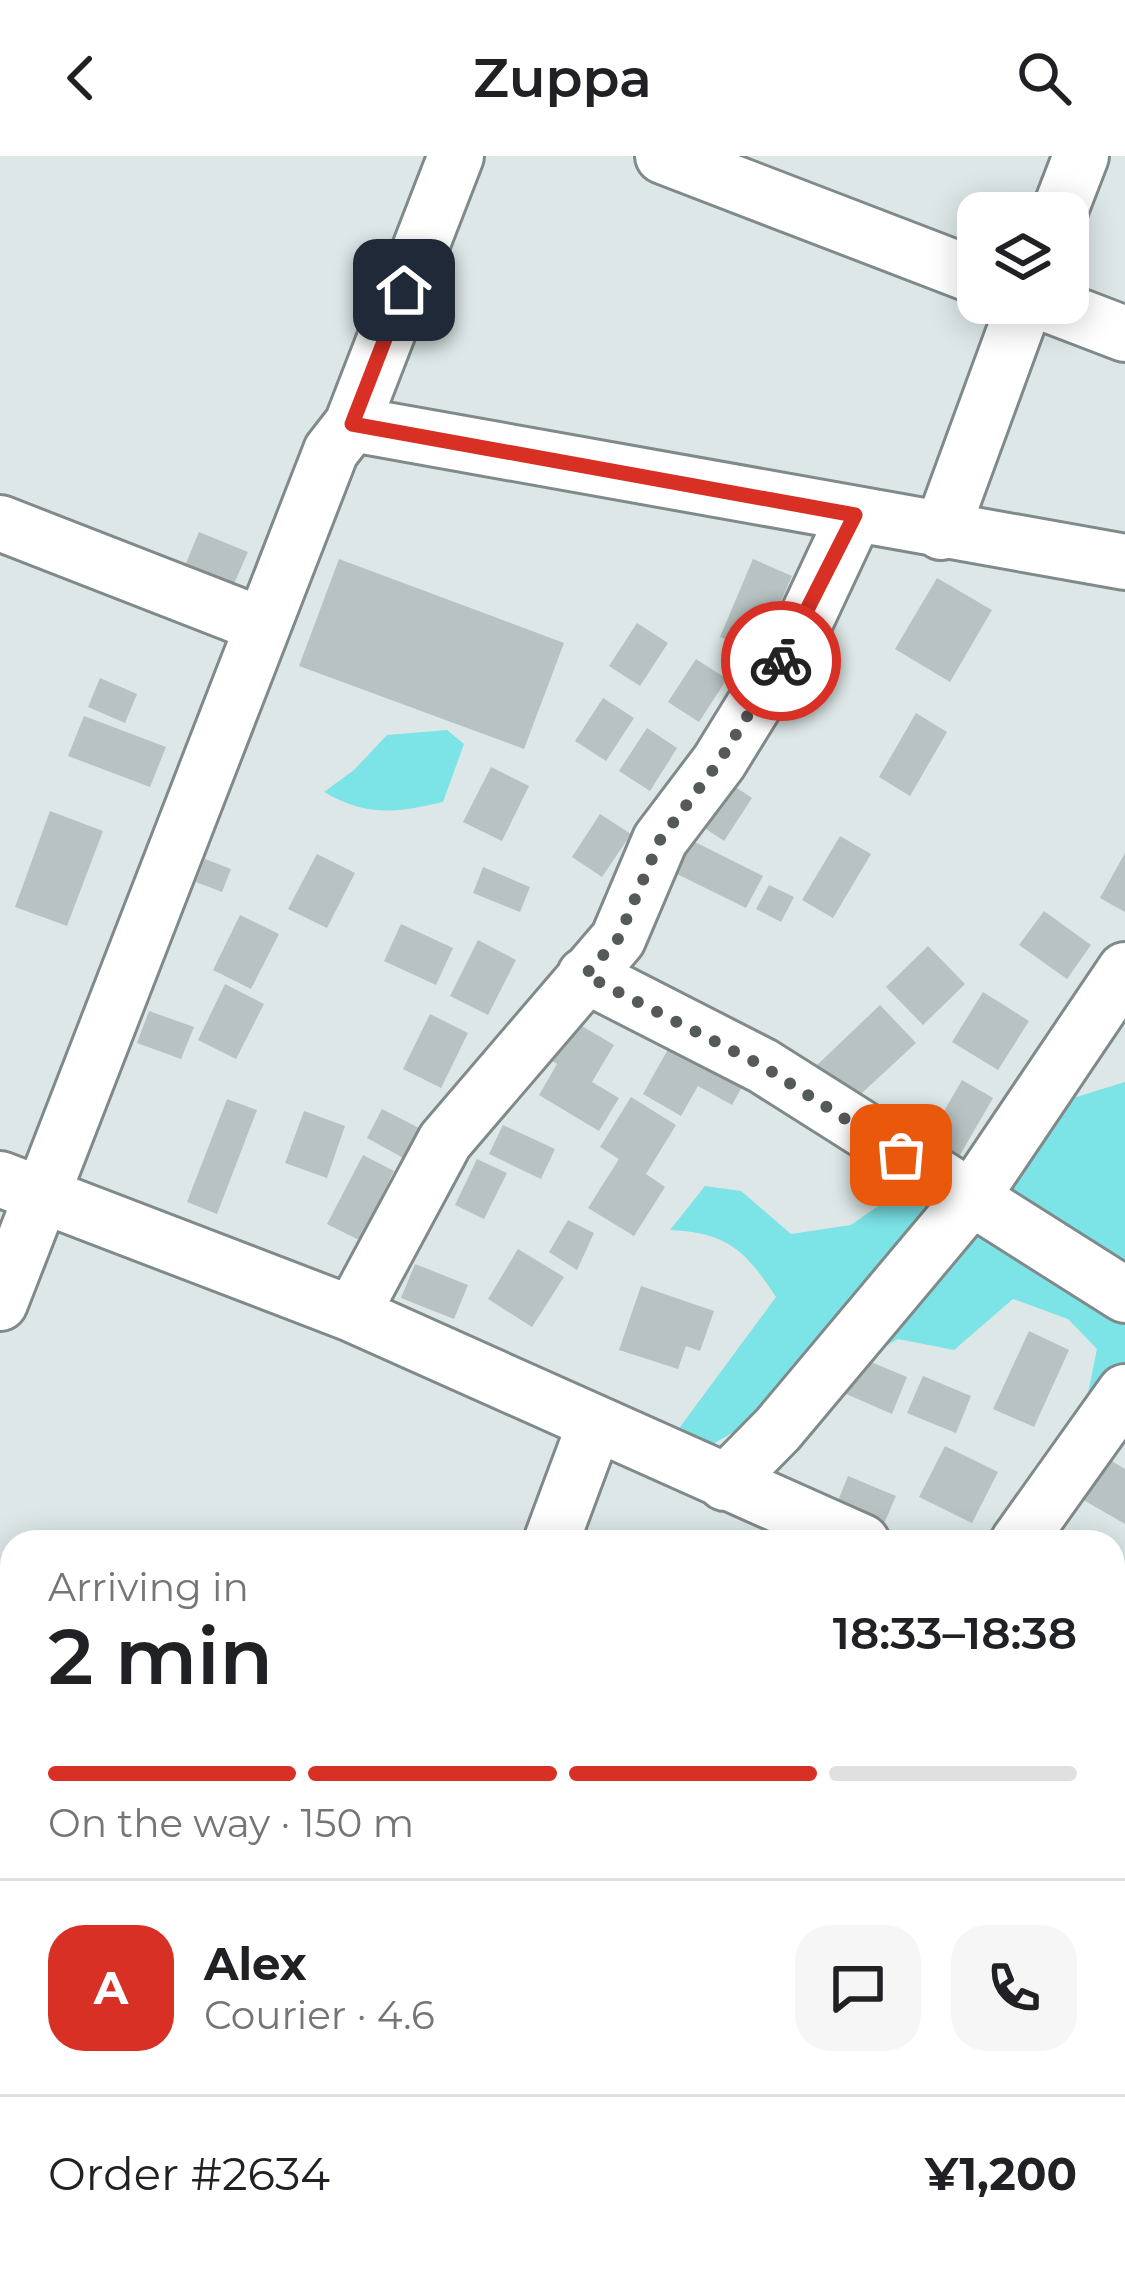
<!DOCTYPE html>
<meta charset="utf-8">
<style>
body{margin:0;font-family:Montserrat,sans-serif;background:#f6f6f6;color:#202124;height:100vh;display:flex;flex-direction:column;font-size:45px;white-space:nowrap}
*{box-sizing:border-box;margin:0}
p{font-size:39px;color:#757577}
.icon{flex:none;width:66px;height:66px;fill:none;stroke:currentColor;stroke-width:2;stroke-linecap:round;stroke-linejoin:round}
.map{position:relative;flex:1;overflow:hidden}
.details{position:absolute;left:0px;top:1374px;width:1125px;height:744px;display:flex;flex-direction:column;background:#fff;border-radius:36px 36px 0 0;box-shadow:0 6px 30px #0003}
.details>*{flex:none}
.fabs{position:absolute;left:957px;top:36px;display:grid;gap:24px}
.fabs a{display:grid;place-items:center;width:132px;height:132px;border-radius:24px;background:#fff;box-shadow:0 6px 30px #0003;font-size:60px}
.pin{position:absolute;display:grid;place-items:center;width:102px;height:102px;color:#fff;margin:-51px;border-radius:24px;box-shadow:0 6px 18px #0006}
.courier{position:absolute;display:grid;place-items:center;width:120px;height:120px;margin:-60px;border:9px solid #d93025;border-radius:50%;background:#fff;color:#222;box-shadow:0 3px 15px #0007}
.headline em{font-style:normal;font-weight:600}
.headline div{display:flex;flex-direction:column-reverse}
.headline{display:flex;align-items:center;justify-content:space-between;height:204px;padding:0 48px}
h1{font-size:78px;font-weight:600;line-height:90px}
.bar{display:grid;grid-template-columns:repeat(4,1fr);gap:18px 12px;align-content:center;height:144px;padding:0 48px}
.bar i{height:15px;border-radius:9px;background:#e0e0e0}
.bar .active{background:#d93025}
.bar p{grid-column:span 4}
.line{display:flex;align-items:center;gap:30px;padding:0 48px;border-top:3px solid #e0e0e0}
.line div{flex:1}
.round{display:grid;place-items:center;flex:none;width:126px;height:126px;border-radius:36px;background:#f6f6f6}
header{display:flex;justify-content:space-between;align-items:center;height:156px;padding:0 48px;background:#fff;font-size:54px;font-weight:600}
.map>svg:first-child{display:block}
.green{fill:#7ce3e7}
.building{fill:#b8c2c2}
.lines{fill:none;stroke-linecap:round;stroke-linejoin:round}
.minor-casing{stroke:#818a8a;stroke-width:60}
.major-casing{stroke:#bfc0c0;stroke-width:72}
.minor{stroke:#fff;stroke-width:54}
.major{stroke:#6cd3d6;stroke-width:66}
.done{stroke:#545959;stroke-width:12;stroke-dasharray:0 21.6}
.route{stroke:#d93025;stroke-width:15}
</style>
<header><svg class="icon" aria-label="back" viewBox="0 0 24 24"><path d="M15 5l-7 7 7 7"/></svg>Zuppa<svg class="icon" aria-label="search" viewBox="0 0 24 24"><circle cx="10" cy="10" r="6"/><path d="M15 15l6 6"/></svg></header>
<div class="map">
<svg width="1125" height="2118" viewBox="0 0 1125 2118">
<rect width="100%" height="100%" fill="#dde7e7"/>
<!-- green -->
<path class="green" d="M 447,574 L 464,588 L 443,646 C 394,657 368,661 324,636 L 354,614 L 387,579 Z
M 1125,926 L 1125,1236 L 1086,1247 L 1097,1193 L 1068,1163 L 1013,1143 L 954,1194 L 898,1183 L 702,1294 L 680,1271 L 776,1141 C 745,1094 728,1077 670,1074 L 705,1030 L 741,1035 L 791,1078 L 851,1069 L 901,1034 L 935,1048 L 1070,943 Z"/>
<!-- building -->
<path class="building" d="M 199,376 L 248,396 L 232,432 L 184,412 Z
M 339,403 L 564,487 L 524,593 L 299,510 Z
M 753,403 L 792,420 L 758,498 L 720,481 Z
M 937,422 L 992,454 L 950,526 L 895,493 Z
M 637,467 L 668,487 L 640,530 L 609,510 Z
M 696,503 L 727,523 L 699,566 L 668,546 Z
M 100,522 L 137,538 L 125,567 L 88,551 Z
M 603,542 L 634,562 L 606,605 L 575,585 Z
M 916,557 L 947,576 L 910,640 L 879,621 Z
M 84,560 L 166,591 L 150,631 L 68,600 Z
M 647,572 L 677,592 L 650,635 L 619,615 Z
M 491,611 L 529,630 L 502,685 L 463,666 Z
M 722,622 L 752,642 L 724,685 L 694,665 Z
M 50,655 L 103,675 L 67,770 L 15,751 Z
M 600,658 L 631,678 L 602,721 L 572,701 Z
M 840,680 L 871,698 L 833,762 L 802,744 Z
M 691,684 L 763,720 L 746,752 L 675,717 Z
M 1125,697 L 1125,756 L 1100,742 Z
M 317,698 L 355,717 L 327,772 L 288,753 Z
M 205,703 L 231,713 L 222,736 L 196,726 Z
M 483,711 L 530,731 L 520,756 L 473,737 Z
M 769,729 L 794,741 L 781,766 L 756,753 Z
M 1044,755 L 1091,789 L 1067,823 L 1019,789 Z
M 240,759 L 279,778 L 251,833 L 213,814 Z
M 401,768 L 453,792 L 436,829 L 384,805 Z
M 478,784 L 516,804 L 488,859 L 450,840 Z
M 928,790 L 965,828 L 923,869 L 886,831 Z
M 225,828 L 264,848 L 236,903 L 198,884 Z
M 983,836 L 1029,865 L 998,914 L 952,886 Z
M 880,849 L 916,887 L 850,948 L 815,911 Z
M 149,855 L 194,871 L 181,903 L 137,887 Z
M 430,858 L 468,877 L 441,932 L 403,913 Z
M 570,863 L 614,889 L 592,926 L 619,942 L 599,975 L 539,939 L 557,908 L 547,902 Z
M 677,877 L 749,918 L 732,949 L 698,930 L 681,960 L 643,938 Z
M 962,924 L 993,942 L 956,1006 L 925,988 Z
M 631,941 L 676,969 L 646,1018 L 665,1031 L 634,1080 L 588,1052 L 619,1003 L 600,991 Z
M 227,943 L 257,954 L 217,1058 L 187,1046 Z
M 382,953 L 423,974 L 407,1004 L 367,982 Z
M 304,955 L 345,970 L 327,1022 L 285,1007 Z
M 503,969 L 555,993 L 541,1023 L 489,998 Z
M 363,999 L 394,1015 L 359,1084 L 327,1068 Z
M 477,1003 L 507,1017 L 484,1063 L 455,1049 Z
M 568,1064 L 594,1077 L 577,1114 L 549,1096 Z
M 518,1093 L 564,1121 L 532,1171 L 488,1143 Z
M 415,1108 L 468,1129 L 454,1163 L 401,1142 Z
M 641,1130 L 714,1155 L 700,1195 L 686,1190 L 678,1213 L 619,1194 Z
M 1029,1175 L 1069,1194 L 1034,1271 L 993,1253 Z
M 859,1201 L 907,1221 L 892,1258 L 844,1237 Z
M 923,1220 L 971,1240 L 956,1277 L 907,1257 Z
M 945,1290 L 998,1316 L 972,1367 L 919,1341 Z
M 1105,1301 L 1125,1313 L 1125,1368 L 1080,1342 Z
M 848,1320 L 896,1340 L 880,1377 L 833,1357 Z
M 1113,1623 L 1125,1628 L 1125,1642 L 1113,1670 Z
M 1121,1767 L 1125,1769 L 1125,1813 L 1113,1808 L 1113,1785 Z
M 1125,1869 L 1125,1932 L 1113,1927 L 1113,1894 Z
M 808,2106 L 893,2106 L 889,2118 L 840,2118 Z
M 984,2106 L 1042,2106 L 1052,2110 L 1049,2118 L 979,2118 Z"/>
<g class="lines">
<!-- minor casing -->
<g class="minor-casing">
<path id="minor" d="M 663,0 L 978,121
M 1059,57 L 1081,0
M 1044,147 L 1125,178
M 352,268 L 1125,406
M 0,367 L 262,469
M 941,376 L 1025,147
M 585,819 L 763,910 L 1125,1139
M 0,1023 L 352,1158 L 862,1386
M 0,1147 L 331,295 L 352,268 L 456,0
M 352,1158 L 445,985 L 618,783 L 660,684 L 719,606 L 804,468 L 855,359
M 725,1327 L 778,1273 L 970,1044 L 1125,814
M 551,1386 L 595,1268
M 1018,1386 L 1125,1236
M 0,1645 L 12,1649
M 269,2118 L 274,2106
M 900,2118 L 905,2106"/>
</g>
<!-- major casing -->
<g class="major-casing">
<path id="major" d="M 1108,2118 L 1125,2084"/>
</g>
<!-- minor -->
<use href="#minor" class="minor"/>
<!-- major -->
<use href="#major" class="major"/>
</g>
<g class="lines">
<!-- done -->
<path class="done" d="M 781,505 L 719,606 L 660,684 L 618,783 L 585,819 L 763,910 L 901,999"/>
<!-- route -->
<path class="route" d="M 404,134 L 352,268 L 855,359 L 781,505"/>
</g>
</svg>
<div class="fabs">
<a><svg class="icon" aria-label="layers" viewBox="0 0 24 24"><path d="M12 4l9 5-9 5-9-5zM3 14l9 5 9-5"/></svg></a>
</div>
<div class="pin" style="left:901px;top:999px;background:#ea580c"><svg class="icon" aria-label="bag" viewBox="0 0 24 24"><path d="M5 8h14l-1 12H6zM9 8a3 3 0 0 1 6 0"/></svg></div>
<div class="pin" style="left:404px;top:134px;background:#1f2937"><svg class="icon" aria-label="home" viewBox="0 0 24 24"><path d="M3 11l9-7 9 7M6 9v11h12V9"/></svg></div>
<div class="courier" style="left:781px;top:505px"><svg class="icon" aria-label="bike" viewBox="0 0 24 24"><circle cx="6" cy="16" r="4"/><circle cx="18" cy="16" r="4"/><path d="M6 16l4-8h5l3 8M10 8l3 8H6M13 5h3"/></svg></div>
<section class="details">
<div class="headline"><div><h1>2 min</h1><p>Arriving in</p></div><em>18:33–18:38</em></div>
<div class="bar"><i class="active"></i><i class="active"></i><i class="active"></i><i></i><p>On the way · 150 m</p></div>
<div class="line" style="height:216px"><b class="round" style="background:#d93025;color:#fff">A</b><div><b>Alex</b><p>Courier · 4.6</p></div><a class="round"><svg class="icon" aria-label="chat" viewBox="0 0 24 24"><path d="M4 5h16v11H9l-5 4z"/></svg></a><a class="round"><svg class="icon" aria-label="phone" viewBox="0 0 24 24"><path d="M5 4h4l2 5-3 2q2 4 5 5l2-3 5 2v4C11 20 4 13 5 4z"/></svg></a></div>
<div class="line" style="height:156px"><div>Order #2634</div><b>¥1,200</b></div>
</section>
</div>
